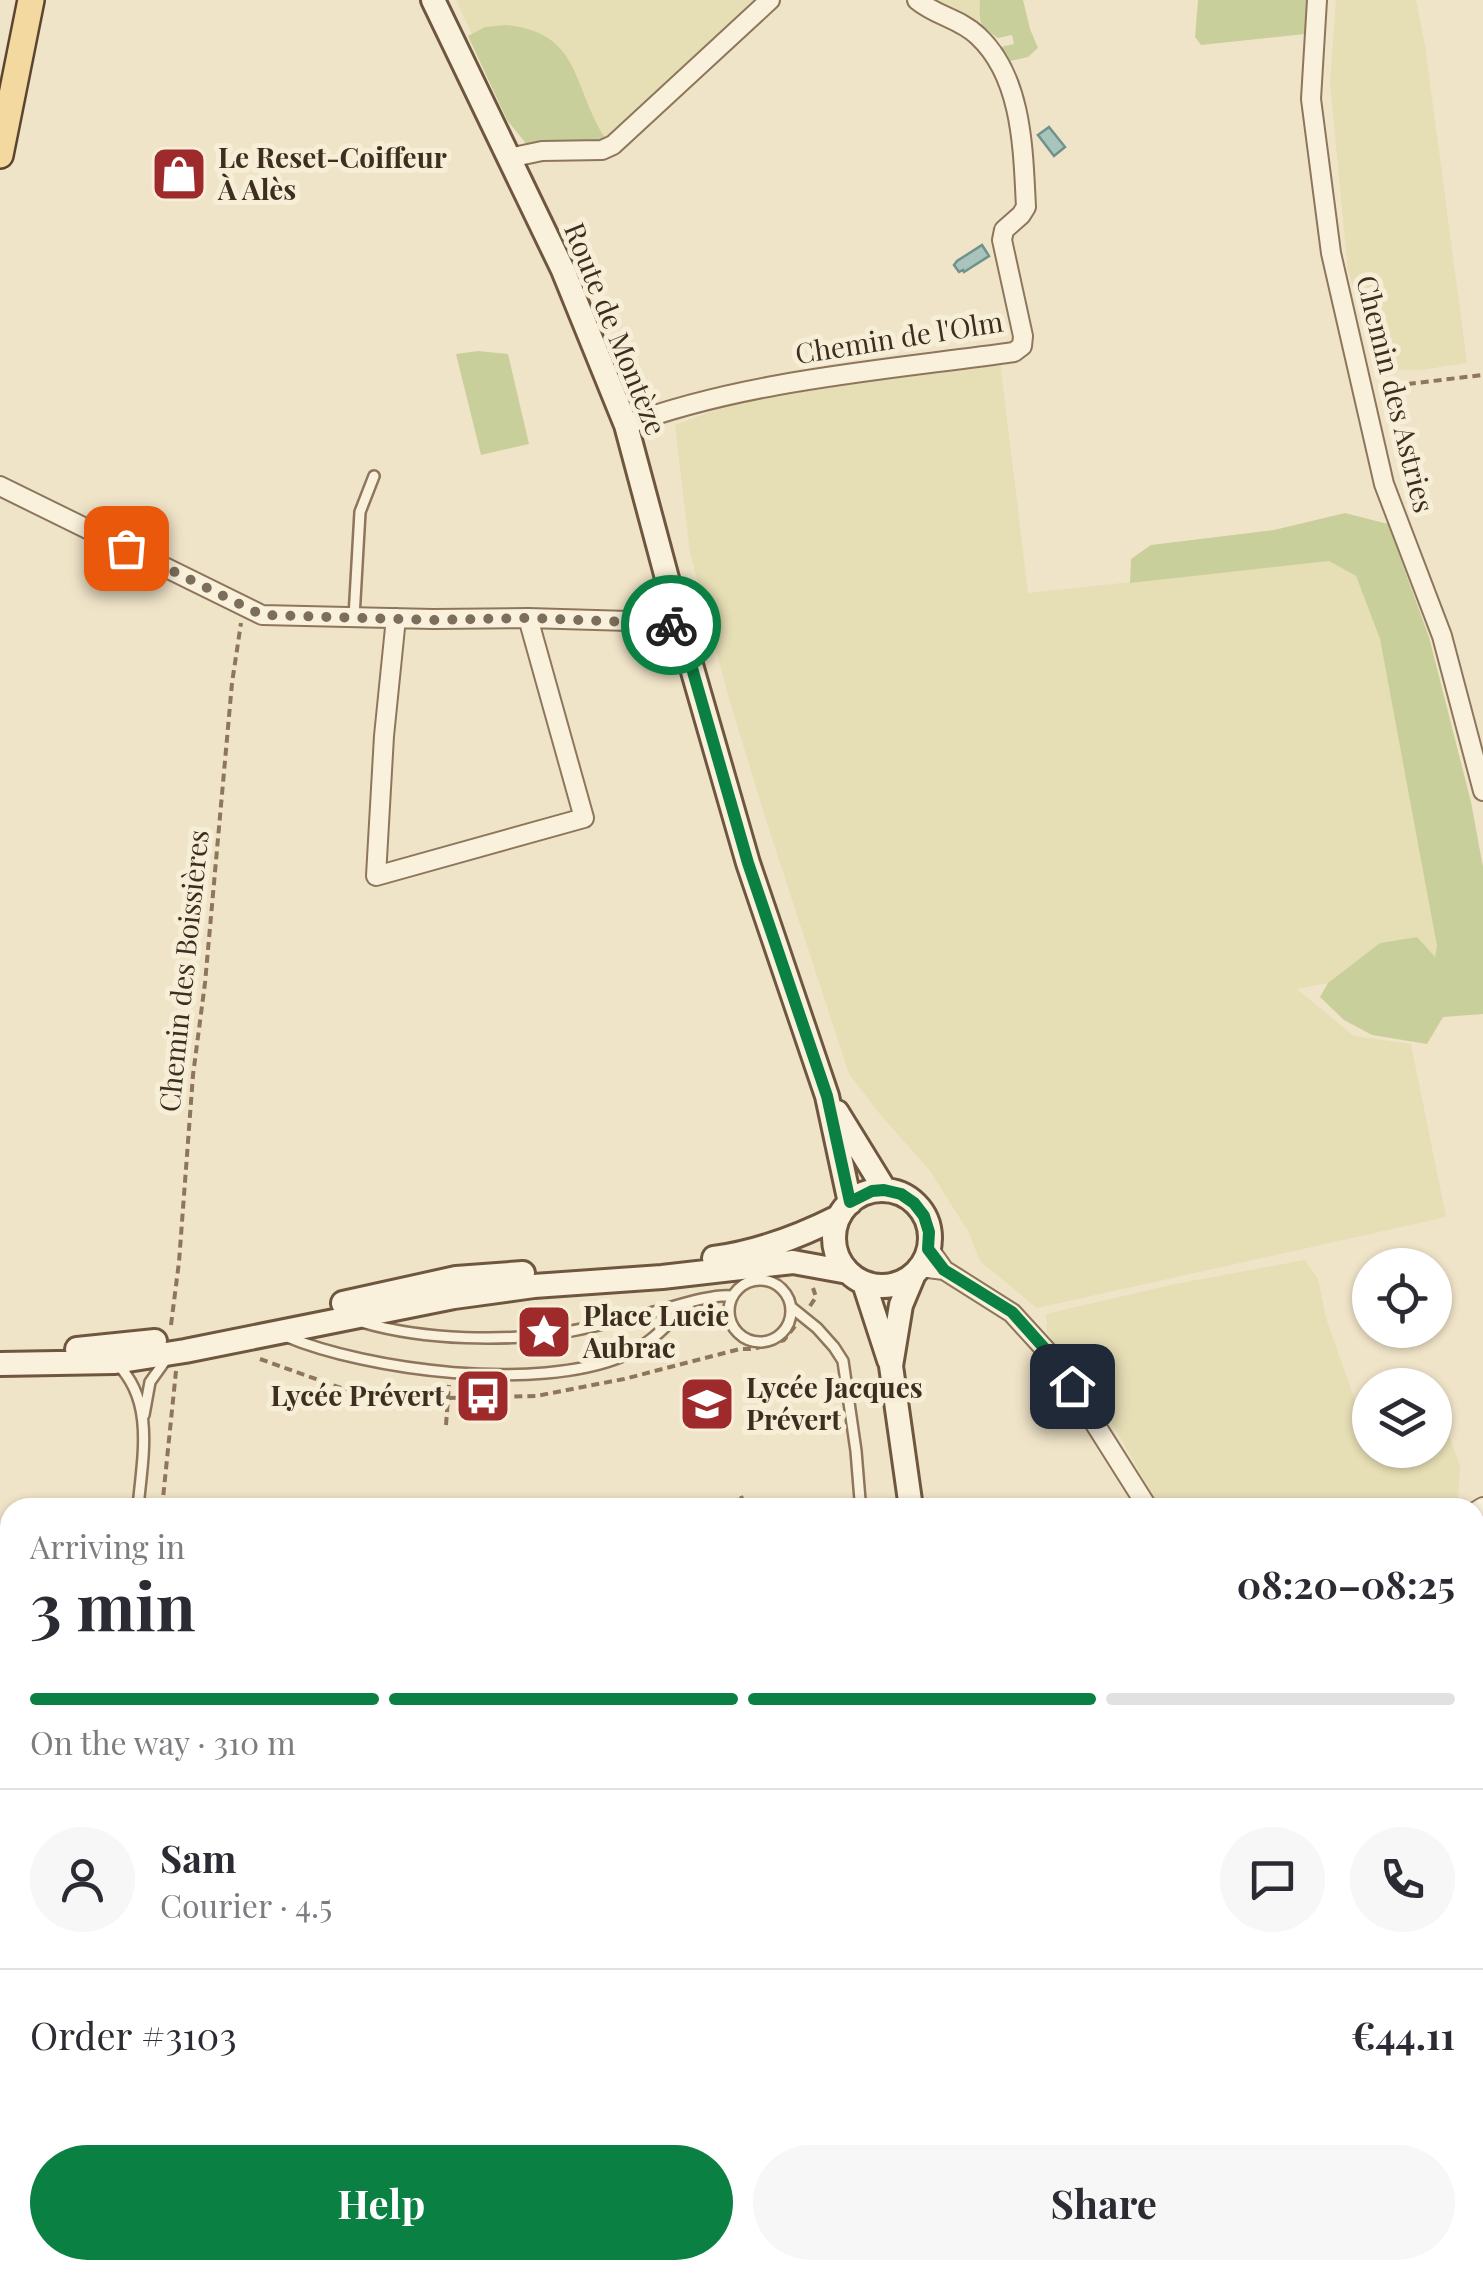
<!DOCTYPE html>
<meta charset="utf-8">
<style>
body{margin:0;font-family:"Playfair Display",serif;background:#f7f7f7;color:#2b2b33;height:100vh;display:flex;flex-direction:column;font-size:38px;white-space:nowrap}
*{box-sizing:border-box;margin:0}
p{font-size:32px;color:#7c7c81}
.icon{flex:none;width:55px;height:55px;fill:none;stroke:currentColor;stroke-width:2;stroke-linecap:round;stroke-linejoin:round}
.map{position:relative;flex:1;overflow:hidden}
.side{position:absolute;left:0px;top:1498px;width:1485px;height:782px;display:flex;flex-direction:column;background:#fff;border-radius:30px 30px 0 0;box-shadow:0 2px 8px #0004}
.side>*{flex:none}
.tools{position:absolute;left:1352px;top:1248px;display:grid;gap:20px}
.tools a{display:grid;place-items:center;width:100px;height:100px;border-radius:50%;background:#fff;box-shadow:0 2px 8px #0004;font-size:50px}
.pin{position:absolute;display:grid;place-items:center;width:85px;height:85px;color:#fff;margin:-42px;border-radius:20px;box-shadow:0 5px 15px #0006}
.courier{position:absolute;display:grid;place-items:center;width:100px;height:100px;margin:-50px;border:8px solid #0b8043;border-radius:50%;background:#fff;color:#222;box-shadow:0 2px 12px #0007}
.head em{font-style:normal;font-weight:700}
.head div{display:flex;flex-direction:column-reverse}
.head{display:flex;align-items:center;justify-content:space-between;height:170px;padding:0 30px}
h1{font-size:65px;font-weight:700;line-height:75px}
.bar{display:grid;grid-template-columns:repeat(4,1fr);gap:15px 10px;align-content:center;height:120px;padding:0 30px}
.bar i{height:12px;border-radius:8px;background:#e1e1e2}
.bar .active{background:#0b8043}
.bar p{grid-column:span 4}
.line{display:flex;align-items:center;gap:25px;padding:0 30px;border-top:2px solid #e1e1e2}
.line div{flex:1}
.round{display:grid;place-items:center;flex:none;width:105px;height:105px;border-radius:52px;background:#f7f7f7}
.button{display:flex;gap:20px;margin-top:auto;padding:20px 30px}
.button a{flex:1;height:115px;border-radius:60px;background:#0b8043;color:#fff;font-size:40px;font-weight:700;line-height:115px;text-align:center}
.button a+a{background:#f7f7f7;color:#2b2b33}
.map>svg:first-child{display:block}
.farmland{fill:#e6deb5}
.green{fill:#c9cf9b}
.water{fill:#a9c4bc;stroke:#6f938a;stroke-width:2.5}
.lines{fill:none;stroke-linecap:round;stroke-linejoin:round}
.stream{stroke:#6f938a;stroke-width:6}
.lane-casing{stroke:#8d765c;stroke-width:14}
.street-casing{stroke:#8d765c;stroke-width:22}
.secondary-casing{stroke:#6f573f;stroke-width:28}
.primary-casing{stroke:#5b4430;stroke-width:30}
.path{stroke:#8d765c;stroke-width:4;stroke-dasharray:8 5;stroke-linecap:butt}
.lane{stroke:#faf1dc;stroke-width:9}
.street{stroke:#faf1dc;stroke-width:18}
.secondary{stroke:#faf1dc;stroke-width:22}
.primary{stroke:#f3d9a0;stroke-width:25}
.done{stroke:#7c6e5b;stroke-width:10;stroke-dasharray:0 18}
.route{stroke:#0b8043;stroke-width:12}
.labels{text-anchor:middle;stroke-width:10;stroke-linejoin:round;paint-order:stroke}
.poi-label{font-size:28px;font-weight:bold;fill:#3d2e20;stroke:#f7eed8;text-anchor:start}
.street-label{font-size:28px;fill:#3d2e20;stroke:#f7eed8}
</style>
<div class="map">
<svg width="1483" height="2279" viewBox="0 0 1483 2279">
<rect width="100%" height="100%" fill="#f0e4c8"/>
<!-- farmland -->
<path class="farmland" d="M 456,0 L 762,0 L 606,139 L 595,124 L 577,75 L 560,48 L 545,36 L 505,25 L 485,27 L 472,34 Z
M 925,0 L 980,0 L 979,21 L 972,23 Z
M 1336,0 L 1416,0 L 1425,45 L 1467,363 L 1421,370 L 1383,370 L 1348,272 L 1330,83 Z
M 1000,361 L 1028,593 L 1329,561 L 1356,576 L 1380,639 L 1426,882 L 1437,946 L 1435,958 L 1416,937 L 1380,943 L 1328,983 L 1297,989 L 1354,1036 L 1411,1044 L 1446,1217 L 1037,1308 L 980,1261 L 968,1231 L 930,1171 L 879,1113 L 849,1074 L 766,820 L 730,702 L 690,553 L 675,425 L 737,402 Z
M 1305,1260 L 1318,1279 L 1326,1318 L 1358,1409 L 1370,1407 L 1370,1450 L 1435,1450 L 1435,1406 L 1439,1407 L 1460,1466 L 1458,1501 L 1451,1507 L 1159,1507 L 1096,1394 L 1047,1333 L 1046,1314 L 1175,1284 Z
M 394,2270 L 935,2270 L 935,2279 L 391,2279 Z"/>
<!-- green -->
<path class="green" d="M 980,0 L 1023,0 L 1030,29 L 1038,48 L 1028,57 L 1006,62 L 1001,55 L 1000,47 L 1014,44 L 1012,35 L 998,38 C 978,25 979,23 980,0 Z
M 1198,0 L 1309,0 L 1305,34 L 1201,45 L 1195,37 Z
M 505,25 C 583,32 572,89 606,139 L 600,143 L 528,146 L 507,120 L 468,36 L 485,27 Z
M 478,351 L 508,354 L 529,444 L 481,455 L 456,354 Z
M 1345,513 L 1388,524 L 1429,637 L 1471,802 L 1483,867 L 1483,1014 L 1443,1017 L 1427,1044 L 1372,1035 L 1344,1020 L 1320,997 L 1328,983 L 1380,943 L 1417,937 L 1435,957 L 1437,946 L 1380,639 L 1356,576 L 1329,561 L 1130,583 L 1131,559 L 1151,545 L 1274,530 Z"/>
<!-- water -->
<path class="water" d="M 1049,127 L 1065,147 L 1054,156 L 1038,135 Z
M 982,245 L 989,256 L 964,272 L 963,270 L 959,272 L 954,265 L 957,261 Z"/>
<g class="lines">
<!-- stream -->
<path class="stream" d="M 0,2207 L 10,2214
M 49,2270 L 55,2279"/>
<!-- lane casing -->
<g class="lane-casing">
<path id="lane" d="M 354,617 L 360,512 L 374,476
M729 1311a31 31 0 1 1 62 0a31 31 0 1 1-62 0Z
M 791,1307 L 817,1328 L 834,1347 L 843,1361 L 856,1451 L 860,1500
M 365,1323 C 425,1340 505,1342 566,1332 C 589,1328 612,1322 634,1317 C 660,1312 709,1293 732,1296
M 285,1336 C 369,1371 537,1392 623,1356 C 650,1345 668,1324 688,1304
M 116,1363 C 156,1401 142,1459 138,1508
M 144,1415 L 150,1382 L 165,1361
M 0,1662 L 9,1634
M 0,1777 L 10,1784"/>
</g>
<!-- street casing -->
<g class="street-casing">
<path id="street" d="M 1317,0 L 1311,99 L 1331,253 L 1384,484 L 1442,636 L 1483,791
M 509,158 L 542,151 L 602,150 L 613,145 L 770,0
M 626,425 C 747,380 886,370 1014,352 L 1022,346 L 1023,336 L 1002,240 L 1004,230 L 1021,215 L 1026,207 C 1023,151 1023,78 978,36 C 961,19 936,16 917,0
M 0,486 L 262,615 L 433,619 L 528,618 L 629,621 L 661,627 L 679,623
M 396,618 L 384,736 L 376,876 L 584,818 L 528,618
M 929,1249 L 944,1270
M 920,1267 L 944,1270 L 1012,1313 L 1054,1359 L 1148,1508
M 1475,1512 L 1483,1507
M 1475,1985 L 1483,1995
M 1475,2059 L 1483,2056"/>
</g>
<!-- secondary casing -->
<g class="secondary-casing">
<path id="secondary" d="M 433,0 L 563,270 L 626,425 L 679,623 L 748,863 L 827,1096 L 850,1203
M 837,1112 L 885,1190
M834 1238a48 48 0 1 1 96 0a48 48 0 1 1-96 0Z
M 714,1258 C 759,1252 798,1237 838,1217
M 864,1283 L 889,1360
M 343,1303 L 456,1278 L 523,1273
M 77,1349 L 155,1341
M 0,1364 L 115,1362 L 185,1351 L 454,1297 L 534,1286 L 662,1277 L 793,1262 L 848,1272
M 911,1508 L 891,1366 L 901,1305 L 914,1274
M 950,2279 L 950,2270"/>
</g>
<!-- primary casing -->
<g class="primary-casing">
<path id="primary" d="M 0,155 L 31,0"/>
</g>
<!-- path -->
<path class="path" d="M 1382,387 L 1483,375
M 810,1306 L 816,1297 L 813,1288
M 171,1325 L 179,1262 L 193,1075 L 205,983 L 232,683 L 241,623
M 260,1359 L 341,1388 L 398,1396 L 448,1398 L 536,1396 L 624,1379 L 740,1349 L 754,1349 L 784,1340 L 796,1325
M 446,1425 L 449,1385
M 741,1496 L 745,1508
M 162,1508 L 176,1371
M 0,1921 L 10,1914
M 0,1976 L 10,1977"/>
<!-- lane -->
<use href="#lane" class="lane"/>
<!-- street -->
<use href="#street" class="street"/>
<!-- secondary -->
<use href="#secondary" class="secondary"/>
<!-- primary -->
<use href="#primary" class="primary"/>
</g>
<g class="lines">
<!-- done -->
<path class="done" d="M 126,548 L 262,615 L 433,620 L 528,618 L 630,622 L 662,627 L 671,625"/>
<!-- route -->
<path class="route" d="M 671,625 L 679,623 L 748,863 L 827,1096 L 850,1202 L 872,1191 L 884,1190 L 901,1194 L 914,1203 L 924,1216 L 929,1232 L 928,1249 L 944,1270 L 1012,1312 L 1054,1359 L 1072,1386"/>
</g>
<!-- icons -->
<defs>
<g id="shop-square" transform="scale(2.875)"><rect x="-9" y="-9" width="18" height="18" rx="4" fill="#9e2a2b" stroke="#f7eed8"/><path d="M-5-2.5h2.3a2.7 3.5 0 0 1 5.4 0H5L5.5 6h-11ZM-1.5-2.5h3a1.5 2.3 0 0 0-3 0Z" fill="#fff"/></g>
<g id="sight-square" transform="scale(2.875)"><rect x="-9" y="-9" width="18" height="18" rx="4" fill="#9e2a2b" stroke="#f7eed8"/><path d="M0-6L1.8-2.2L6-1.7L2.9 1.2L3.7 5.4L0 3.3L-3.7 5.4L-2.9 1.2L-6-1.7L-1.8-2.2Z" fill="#fff"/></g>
<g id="bus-square" transform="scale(2.875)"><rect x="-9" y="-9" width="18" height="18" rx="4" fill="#9e2a2b" stroke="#f7eed8"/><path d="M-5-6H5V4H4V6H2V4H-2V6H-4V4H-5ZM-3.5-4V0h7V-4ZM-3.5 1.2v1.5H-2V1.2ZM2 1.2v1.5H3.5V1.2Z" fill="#fff"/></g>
<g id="school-square" transform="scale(2.875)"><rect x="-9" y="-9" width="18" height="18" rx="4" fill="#9e2a2b" stroke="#f7eed8"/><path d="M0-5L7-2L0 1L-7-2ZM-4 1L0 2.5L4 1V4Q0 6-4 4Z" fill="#fff"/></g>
</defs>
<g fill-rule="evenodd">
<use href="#shop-square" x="179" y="174"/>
<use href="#sight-square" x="544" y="1332"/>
<use href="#bus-square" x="483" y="1396"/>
<use href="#school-square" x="707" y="1404"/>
</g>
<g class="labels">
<!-- poi labels -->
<g class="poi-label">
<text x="218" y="168">Le Reset-Coiffeur<tspan x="218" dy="32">À Alès</tspan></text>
<text x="583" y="1326">Place Lucie<tspan x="583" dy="32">Aubrac</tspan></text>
<text x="746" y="1398">Lycée Jacques<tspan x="746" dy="32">Prévert</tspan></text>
<text x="444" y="1406" text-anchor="end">Lycée Prévert</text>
</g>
<!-- street labels -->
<g class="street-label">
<text transform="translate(615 329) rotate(68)" y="10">Route de Montèze</text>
<text transform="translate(899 338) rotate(-9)" y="10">Chemin de l'Olm</text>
<text transform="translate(1395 394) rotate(76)" y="10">Chemin des Astries</text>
<text transform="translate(184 971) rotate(-84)" y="10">Chemin des Boissières</text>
</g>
</g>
</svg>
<div class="tools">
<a><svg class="icon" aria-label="locate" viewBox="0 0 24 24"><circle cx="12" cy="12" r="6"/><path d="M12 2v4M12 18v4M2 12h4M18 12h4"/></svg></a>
<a><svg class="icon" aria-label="layers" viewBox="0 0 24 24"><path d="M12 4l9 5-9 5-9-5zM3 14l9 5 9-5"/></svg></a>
</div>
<div class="pin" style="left:126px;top:548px;background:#ea580c"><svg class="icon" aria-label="bag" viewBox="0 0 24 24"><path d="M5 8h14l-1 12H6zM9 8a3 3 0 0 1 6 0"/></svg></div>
<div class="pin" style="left:1072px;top:1386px;background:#1f2937"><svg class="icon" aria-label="home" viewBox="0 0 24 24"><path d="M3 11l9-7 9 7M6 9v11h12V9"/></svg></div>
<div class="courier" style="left:671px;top:625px"><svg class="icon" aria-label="bike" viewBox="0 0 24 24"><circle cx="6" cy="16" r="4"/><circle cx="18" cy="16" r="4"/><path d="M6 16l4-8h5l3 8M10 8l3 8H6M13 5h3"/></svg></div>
<section class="side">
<div class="head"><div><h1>3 min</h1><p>Arriving in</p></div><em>08:20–08:25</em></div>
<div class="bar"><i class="active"></i><i class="active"></i><i class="active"></i><i></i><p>On the way · 310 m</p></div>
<div class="line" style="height:180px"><a class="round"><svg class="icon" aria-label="person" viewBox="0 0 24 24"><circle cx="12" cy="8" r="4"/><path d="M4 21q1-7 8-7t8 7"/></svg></a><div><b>Sam</b><p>Courier · 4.5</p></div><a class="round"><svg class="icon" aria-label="chat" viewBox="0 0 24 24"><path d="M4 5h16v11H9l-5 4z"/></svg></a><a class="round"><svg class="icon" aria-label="phone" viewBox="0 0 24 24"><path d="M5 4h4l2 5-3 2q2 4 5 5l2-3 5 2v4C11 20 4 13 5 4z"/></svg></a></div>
<div class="line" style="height:130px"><div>Order #3103</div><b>€44.11</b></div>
<div class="button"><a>Help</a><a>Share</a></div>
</section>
</div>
